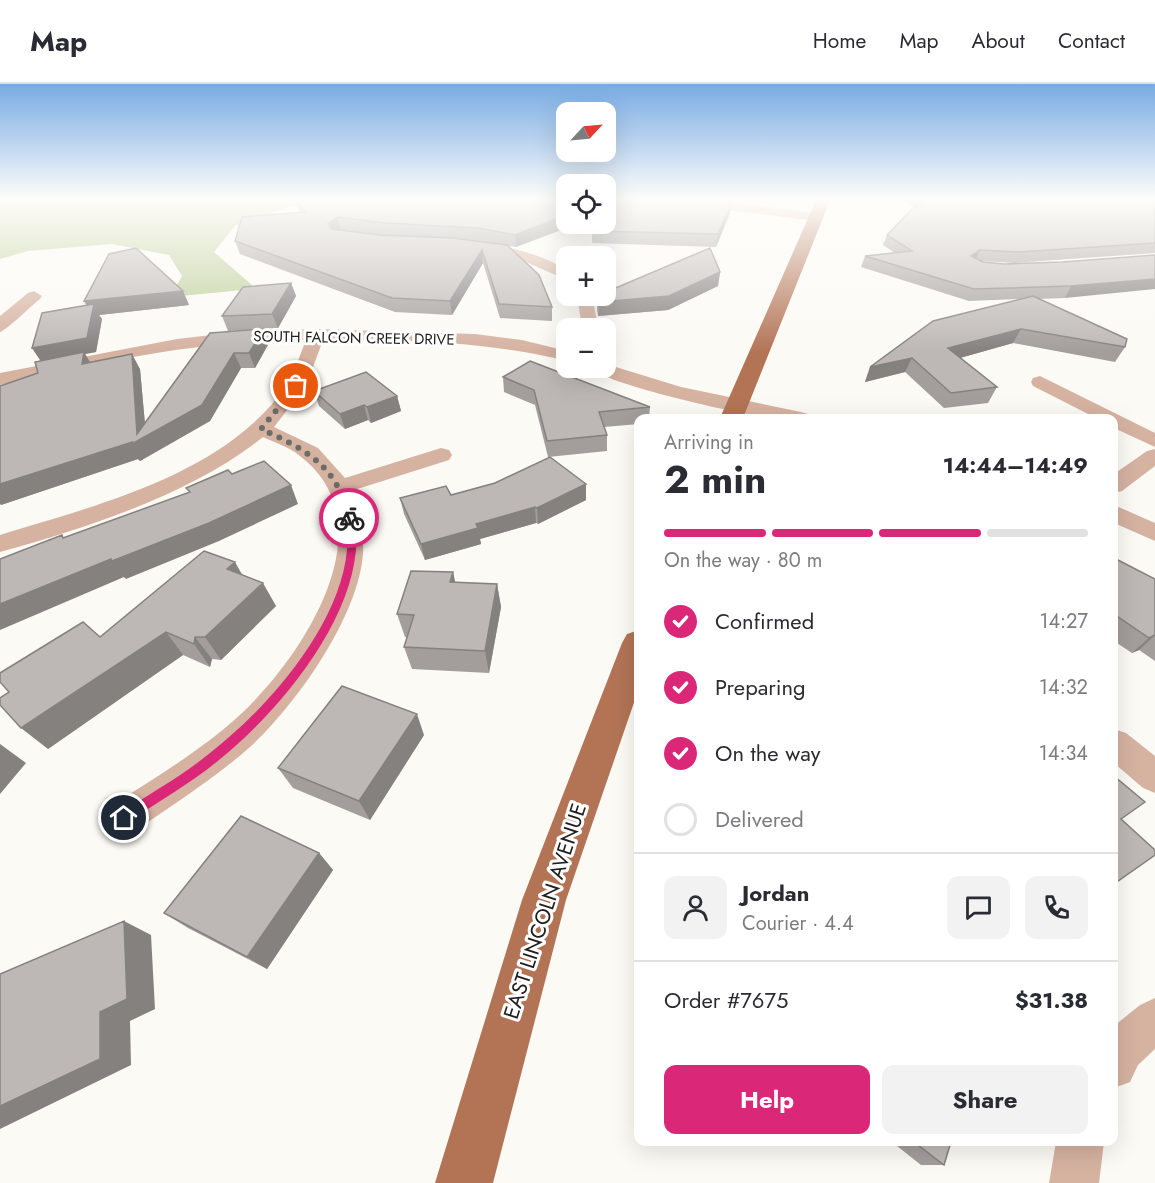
<!DOCTYPE html>
<meta charset="utf-8">
<style>
body{margin:0;font-family:Jost,sans-serif;background:#f2f2f3;color:#2b2b33;height:100vh;display:flex;flex-direction:column;font-size:22px;white-space:nowrap}
*{box-sizing:border-box;margin:0}
p{font-size:20px;color:#7c7c81}
.icon{flex:none;width:33px;height:33px;fill:none;stroke:currentColor;stroke-width:2;stroke-linecap:round;stroke-linejoin:round}
.map{position:relative;flex:1;overflow:hidden}
.sheet{position:absolute;left:634px;top:330px;width:484px;height:732px;display:flex;flex-direction:column;background:#fff;border-radius:12px;box-shadow:0 6px 24px #0002}
.sheet>*{flex:none}
.needle{width:39px;rotate:64deg}
.buttons{position:absolute;left:556px;top:18px;display:grid;gap:12px}
.buttons a{display:grid;place-items:center;width:60px;height:60px;border-radius:12px;background:#fff;box-shadow:0 6px 24px #0002;font-size:30px}
.pin{position:absolute;display:grid;place-items:center;width:51px;height:51px;color:#fff;margin:-26px;border:3px solid #fff;border-radius:50%;box-shadow:0 2px 6px #0007}
.courier{position:absolute;display:grid;place-items:center;width:60px;height:60px;margin:-30px;border:4px solid #db2777;border-radius:50%;background:#fff;color:#222;box-shadow:0 2px 8px #0007}
.headline em{font-style:normal;font-weight:700}
.headline div{display:flex;flex-direction:column-reverse}
.headline{display:flex;align-items:center;justify-content:space-between;height:102px;padding:0 30px}
h1{font-size:39px;font-weight:700;line-height:45px}
.bar{display:grid;grid-template-columns:repeat(4,1fr);gap:9px 6px;align-content:center;height:72px;padding:0 30px}
.bar i{height:8px;border-radius:4px;background:#e1e1e2}
.bar .selected{background:#db2777}
.bar p{grid-column:span 4}
.line{display:flex;align-items:center;gap:15px;padding:0 30px;border-top:2px solid #e1e1e2}
.line div{flex:1}
.round{display:grid;place-items:center;flex:none;width:63px;height:63px;border-radius:12px;background:#f2f2f3}
ol{padding:0 30px;list-style:none}
li{display:flex;align-items:center;gap:18px;height:66px}
li p{margin-inline-start:auto}
li .icon{padding:6px;border-radius:50%;background:#db2777;color:#fff;stroke-width:4}
li:last-child{color:#7c7c81}
li i{width:33px;height:33px;border:3px solid #e1e1e2;border-radius:50%}
.cta{display:flex;gap:12px;margin-top:auto;padding:12px 30px}
.cta a{flex:1;height:69px;border-radius:12px;background:#db2777;color:#fff;font-size:24px;font-weight:700;line-height:69px;text-align:center}
.cta a+a{background:#f2f2f3;color:#2b2b33}
header{display:flex;align-items:center;gap:36px;box-sizing:border-box;height:84px;padding:0 30px;background:#fff;border-bottom:2px solid #e1e1e2}
header strong{font-size:28px}
nav{display:flex;gap:33px;margin-inline-start:auto;font-size:21px}
.map>svg:first-child{display:block}
.green{fill:#bdce99}
.lines{fill:none;stroke-linecap:round;stroke-linejoin:round}
.street{fill:#d6b2a1;fill-rule:evenodd}
.primary{fill:#b37456;fill-rule:evenodd}
.wall{fill:#a39e9c;fill-rule:evenodd}
.shaded-wall{fill:#84817f}
.building{fill:#bdb8b5;stroke:#84817f;stroke-width:1.5}
.route{fill:#db2777}
.done{stroke:#6e6c69;stroke-width:6;stroke-dasharray:0 10.8}
.labels{text-anchor:middle;stroke-width:6;stroke-linejoin:round;paint-order:stroke}
.far-street-label{font-size:15px;fill:#21201e;stroke:#fff}
.near-street-label{font-size:21px;fill:#21201e;stroke:#fff}
</style>
<header>
<strong>Map</strong>
<nav><a>Home</a><a>Map</a><a>About</a><a>Contact</a></nav>
</header>
<div class="map">
<svg width="1155" height="1099" viewBox="0 0 1155 1099">
<rect width="100%" height="100%" fill="#fcfaf5"/>
<!-- green -->
<path class="green" d="M 0,114 L 373,114 L 346,115 L 288,123 L 235,142 L 214,168 L 252,201 L 243,206 L 170,213 L 182,192 L 169,171 L 112,160 L 28,167 L 0,175 Z"/>
<g class="lines">
<!-- street -->
<path class="street" d="M 659,114 L 696,114 L 816,129 L 822,133 L 816,137 L 665,118 Z
M 477,157 C 508,163 540,169 567,186 L 567,196 L 519,175 L 472,164 L 470,161 Z
M 34,207 L 42,212 L 40,215 C 31,222 7,246 0,248 L 0,232 L 28,209 Z
M 577,212 L 592,212 L 597,237 L 595,244 L 579,244 L 581,237 Z
M 317,245 L 475,250 L 522,256 L 567,267 L 567,277 C 487,257 406,256 323,256 L 306,302 L 274,343 L 318,364 L 345,394 L 441,364 L 449,366 L 452,371 L 449,376 L 351,407 C 359,428 364,447 363,469 C 359,532 296,621 250,663 C 215,694 175,719 137,746 L 124,751 L 111,746 L 106,734 L 111,722 C 156,693 202,666 241,630 C 302,573 390,441 300,372 C 289,363 276,359 263,353 C 192,410 87,444 0,468 L 0,451 C 97,421 226,390 286,302 C 295,289 300,270 306,256 C 202,256 101,278 0,301 L 0,289 L 177,255 L 237,248 Z
M 606,280 L 681,303 L 801,328 L 808,330 L 811,334 C 799,335 783,336 770,334 C 744,331 603,300 592,284 L 606,284 Z
M 1040,292 L 1155,349 L 1155,363 L 1114,344 L 1114,334 L 1096,334 L 1033,302 L 1031,298 L 1033,294 Z
M 1155,365 L 1155,382 L 1122,407 L 1114,409 L 1114,390 L 1147,367 Z
M 1114,421 L 1155,439 L 1155,457 L 1114,439 Z
M 1114,645 L 1126,649 L 1155,672 L 1155,709 L 1143,704 L 1114,679 Z
M 1155,914 L 1155,965 L 1138,981 L 1130,998 L 1114,1004 L 1114,942 L 1140,921 Z
M 1056,1058 L 1104,1058 L 1099,1099 L 1049,1099 Z"/>
<!-- primary -->
<path class="primary" d="M 817,114 L 831,114 L 743,334 L 720,334 Z
M 639,546 L 639,604 L 566,816 L 493,1099 L 435,1099 L 522,816 L 622,559 L 627,550 Z"/>
</g>
<!-- wall -->
<path class="wall" d="M 299,114 L 567,114 L 516,163 L 508,162 L 552,223 L 552,237 L 500,234 L 483,179 L 452,231 L 395,228 L 240,170 L 235,157 L 299,129 L 296,118 L 300,118 ZM 341,146 L 387,152 L 380,151 ZM 467,156 L 480,157 L 494,159 Z
M 717,114 L 737,114 L 735,117 Z
M 902,114 L 1155,114 L 1155,169 L 1014,179 L 981,177 L 983,178 L 1004,180 L 1062,178 L 1155,171 L 1065,214 L 1038,215 L 1125,263 L 1115,278 L 1013,259 L 960,274 L 997,303 L 988,319 L 944,324 L 905,288 L 865,298 L 870,283 L 1021,215 L 969,217 L 861,183 L 865,172 L 895,169 L 883,161 L 887,151 L 914,124 Z
M 730,129 L 716,163 L 592,159 L 592,147 Z
M 720,188 L 718,202 L 668,226 L 598,232 L 597,225 L 597,212 Z
M 291,199 L 296,212 L 278,244 L 264,245 L 269,259 L 255,284 L 241,284 L 210,337 L 140,377 L 138,375 L 1,421 L 13,299 L 38,289 L 41,277 L 32,264 L 42,229 L 183,207 L 189,221 L 99,231 L 102,235 L 96,268 L 85,270 L 90,278 L 140,285 L 145,340 L 251,246 L 228,247 L 222,232 Z
M 503,293 L 650,323 L 649,334 L 639,334 L 639,340 L 604,343 L 607,351 L 607,367 L 548,373 L 535,321 L 504,308 Z
M 314,307 L 397,312 L 401,327 L 371,339 L 368,336 L 345,345 L 319,322 Z
M 586,400 L 586,416 L 538,440 L 536,439 L 480,455 L 481,460 L 425,476 L 404,430 L 400,414 L 451,411 Z
M 1114,474 L 1155,495 L 1155,577 L 1139,566 L 1132,569 L 1114,557 Z
M 453,488 L 455,498 L 497,500 L 501,523 L 489,589 L 412,585 L 404,563 L 407,553 L 405,553 L 397,530 Z
M 242,491 L 276,522 L 221,576 L 212,575 L 210,583 L 183,571 L 48,665 L 100,553 Z
M 424,651 L 370,736 L 293,704 L 278,684 Z
M 319,769 L 333,786 L 267,885 L 188,844 L 164,829 Z
M 892,1058 L 951,1058 L 944,1081 L 921,1081 Z"/>
<!-- shaded-wall -->
<path class="shaded-wall" d="M 732,117 L 730,129 L 716,163 L 718,150 Z
M 567,131 L 567,140 L 577,140 L 516,163 L 515,151 Z
M 338,133 L 341,146 L 332,151 L 328,139 Z
M 482,166 L 483,179 L 452,231 L 450,217 Z
M 980,166 L 975,177 L 971,172 Z
M 720,188 L 718,202 L 668,226 L 598,232 L 599,218 Z
M 1155,195 L 1155,205 L 1065,214 L 1071,202 Z
M 291,199 L 296,212 L 278,244 L 272,230 Z
M 183,207 L 189,221 L 99,231 L 102,235 L 96,268 L 85,270 L 93,283 L 42,279 L 32,264 L 92,230 L 84,217 Z
M 264,245 L 269,259 L 255,284 L 249,269 Z
M 1021,245 L 1013,259 L 942,279 L 948,264 Z
M 234,269 L 241,284 L 210,337 L 140,377 L 138,375 L 1,421 L 0,420 L 0,400 L 137,350 L 132,270 L 140,285 L 146,352 Z
M 912,274 L 905,288 L 865,298 L 870,283 Z
M 397,312 L 401,327 L 371,339 L 367,323 Z
M 364,321 L 368,336 L 345,345 L 340,330 Z
M 586,400 L 586,416 L 538,440 L 537,424 Z
M 291,401 L 298,420 L 219,457 L 126,495 L 124,493 L 0,546 L 0,520 Z
M 535,423 L 536,439 L 480,455 L 481,460 L 425,476 L 421,460 L 476,440 Z
M 235,478 L 248,501 L 227,485 Z
M 453,488 L 458,512 L 450,498 Z
M 263,499 L 276,522 L 221,576 L 205,553 Z
M 497,500 L 501,523 L 489,589 L 485,567 Z
M 166,548 L 183,571 L 48,665 L 21,644 Z
M 1155,551 L 1139,566 L 1132,569 L 1149,554 Z
M 195,553 L 212,575 L 210,583 L 194,560 Z
M 417,630 L 424,651 L 370,736 L 359,717 Z
M 0,660 L 26,679 L 0,710 Z
M 319,769 L 333,786 L 267,885 L 247,873 Z
M 124,837 L 151,851 L 155,925 L 130,937 L 131,981 L 0,1045 L 0,1022 L 100,928 Z"/>
<!-- building -->
<path class="building" d="M 300,114 L 567,114 L 567,131 L 515,151 L 478,144 L 385,139 L 338,133 L 328,139 L 332,145 L 380,151 L 452,154 L 507,161 L 539,191 L 552,223 L 499,220 L 482,166 L 450,217 L 392,214 L 235,157 L 242,133 L 306,128 L 296,118 L 303,117 Z
M 606,114 L 714,114 L 732,117 L 718,150 L 592,147 L 593,140 L 606,140 Z
M 917,114 L 1155,114 L 1155,159 L 1019,168 L 980,166 L 971,172 L 983,178 L 1004,180 L 1062,178 L 1155,171 L 1155,195 L 1071,202 L 974,205 L 865,172 L 912,167 L 887,151 L 910,127 L 923,119 Z
M 136,164 L 183,207 L 84,217 L 109,170 Z
M 710,164 L 720,188 L 669,212 L 599,218 L 597,212 L 606,212 L 606,208 Z
M 291,199 L 272,230 L 222,232 L 243,203 Z
M 1033,212 L 1127,255 L 1125,263 L 1021,245 L 948,264 L 997,303 L 951,309 L 912,274 L 870,283 L 933,237 Z
M 94,220 L 87,254 L 32,264 L 42,229 Z
M 264,245 L 249,269 L 234,269 L 202,321 L 130,361 L 132,358 L 0,400 L 0,302 L 38,289 L 35,278 L 84,268 L 82,280 L 132,270 L 137,350 L 210,249 Z
M 530,277 L 650,323 L 599,328 L 607,351 L 547,357 L 534,306 L 503,293 Z
M 366,288 L 397,312 L 367,323 L 364,321 L 340,330 L 314,307 Z
M 550,373 L 586,400 L 537,424 L 535,423 L 476,440 L 478,444 L 421,460 L 400,414 L 446,402 L 451,411 L 495,399 Z
M 264,377 L 291,401 L 209,439 L 112,477 L 111,475 L 0,520 L 0,475 L 62,451 L 63,454 L 190,408 L 186,404 L 228,386 L 232,390 Z
M 204,467 L 235,478 L 227,485 L 263,499 L 205,553 L 195,553 L 194,560 L 166,548 L 21,644 L 0,621 L 0,614 L 9,608 L 0,598 L 0,589 L 83,538 L 100,553 Z
M 1114,474 L 1155,495 L 1155,551 L 1149,554 L 1114,530 L 1114,521 L 1117,520 L 1114,518 Z
M 411,487 L 453,488 L 450,498 L 497,500 L 485,567 L 404,563 L 414,531 L 397,530 Z
M 342,602 L 417,630 L 359,717 L 278,684 Z
M 1114,692 L 1145,718 L 1121,735 L 1155,766 L 1155,771 L 1118,797 L 1114,794 Z
M 241,732 L 319,769 L 247,873 L 164,829 Z
M 124,837 L 127,915 L 100,928 L 100,975 L 0,1022 L 0,890 Z
M 914,1058 L 951,1058 L 944,1081 Z"/>
<!-- sky -->
<linearGradient id="sky" x2="0" y2="1"><stop stop-color="#78abe4"/><stop offset="0.43" stop-color="#fefdfa"/><stop offset="1" stop-color="#fefdfa" stop-opacity="0"/></linearGradient>
<rect width="1155" height="268" fill="url(#sky)"/>
<!-- route -->
<path class="route" d="M 349,431 L 353,434 C 354,444 356,456 356,466 C 349,544 277,629 219,676 C 191,699 158,718 128,738 L 119,738 L 119,730 C 149,710 182,692 210,669 C 268,624 340,542 347,466 C 348,456 346,444 345,434 Z"/>
<g class="lines">
<!-- done -->
<path class="done" d="M 296,302 L 261,345 C 305,365 338,382 349,434"/>
</g>
<g class="labels">
<!-- far-street labels -->
<g class="far-street-label">
<text transform="translate(354 254) rotate(1)" y="5">SOUTH FALCON CREEK DRIVE</text>
</g>
<!-- near-street labels -->
<g class="near-street-label">
<text transform="translate(545 827) rotate(-72)" y="7">EAST LINCOLN AVENUE</text>
</g>
</g>
</svg>
<div class="buttons">
<a><svg class="needle" viewBox="-14 -14 28 28"><path d="M0-13l5 13h-10z" fill="#e53935"/><path d="M0 13l5-13h-10z" fill="#7c7c81"/></svg></a>
<a><svg class="icon" aria-label="locate" viewBox="0 0 24 24"><circle cx="12" cy="12" r="6"/><path d="M12 2v4M12 18v4M2 12h4M18 12h4"/></svg></a>
<a>+</a>
<a>−</a>
</div>
<div class="pin" style="left:296px;top:302px;background:#ea580c"><svg class="icon" aria-label="bag" viewBox="0 0 24 24"><path d="M5 8h14l-1 12H6zM9 8a3 3 0 0 1 6 0"/></svg></div>
<div class="pin" style="left:124px;top:734px;background:#1f2937"><svg class="icon" aria-label="home" viewBox="0 0 24 24"><path d="M3 11l9-7 9 7M6 9v11h12V9"/></svg></div>
<div class="courier" style="left:349px;top:434px"><svg class="icon" aria-label="bike" viewBox="0 0 24 24"><circle cx="6" cy="16" r="4"/><circle cx="18" cy="16" r="4"/><path d="M6 16l4-8h5l3 8M10 8l3 8H6M13 5h3"/></svg></div>
<section class="sheet">
<div class="headline"><div><h1>2 min</h1><p>Arriving in</p></div><em>14:44–14:49</em></div>
<div class="bar"><i class="selected"></i><i class="selected"></i><i class="selected"></i><i></i><p>On the way · 80 m</p></div>
<ol>
<li><svg class="icon" aria-label="check" viewBox="0 0 24 24"><path d="M5 12l5 5 9-10"/></svg>Confirmed<p>14:27</p></li>
<li><svg class="icon" aria-label="check" viewBox="0 0 24 24"><path d="M5 12l5 5 9-10"/></svg>Preparing<p>14:32</p></li>
<li><svg class="icon" aria-label="check" viewBox="0 0 24 24"><path d="M5 12l5 5 9-10"/></svg>On the way<p>14:34</p></li>
<li><i></i>Delivered</li>
</ol>
<div class="line" style="height:108px"><a class="round"><svg class="icon" aria-label="person" viewBox="0 0 24 24"><circle cx="12" cy="8" r="4"/><path d="M4 21q1-7 8-7t8 7"/></svg></a><div><b>Jordan</b><p>Courier · 4.4</p></div><a class="round"><svg class="icon" aria-label="chat" viewBox="0 0 24 24"><path d="M4 5h16v11H9l-5 4z"/></svg></a><a class="round"><svg class="icon" aria-label="phone" viewBox="0 0 24 24"><path d="M5 4h4l2 5-3 2q2 4 5 5l2-3 5 2v4C11 20 4 13 5 4z"/></svg></a></div>
<div class="line" style="height:78px"><div>Order #7675</div><b>$31.38</b></div>
<div class="cta"><a>Help</a><a>Share</a></div>
</section>
</div>
